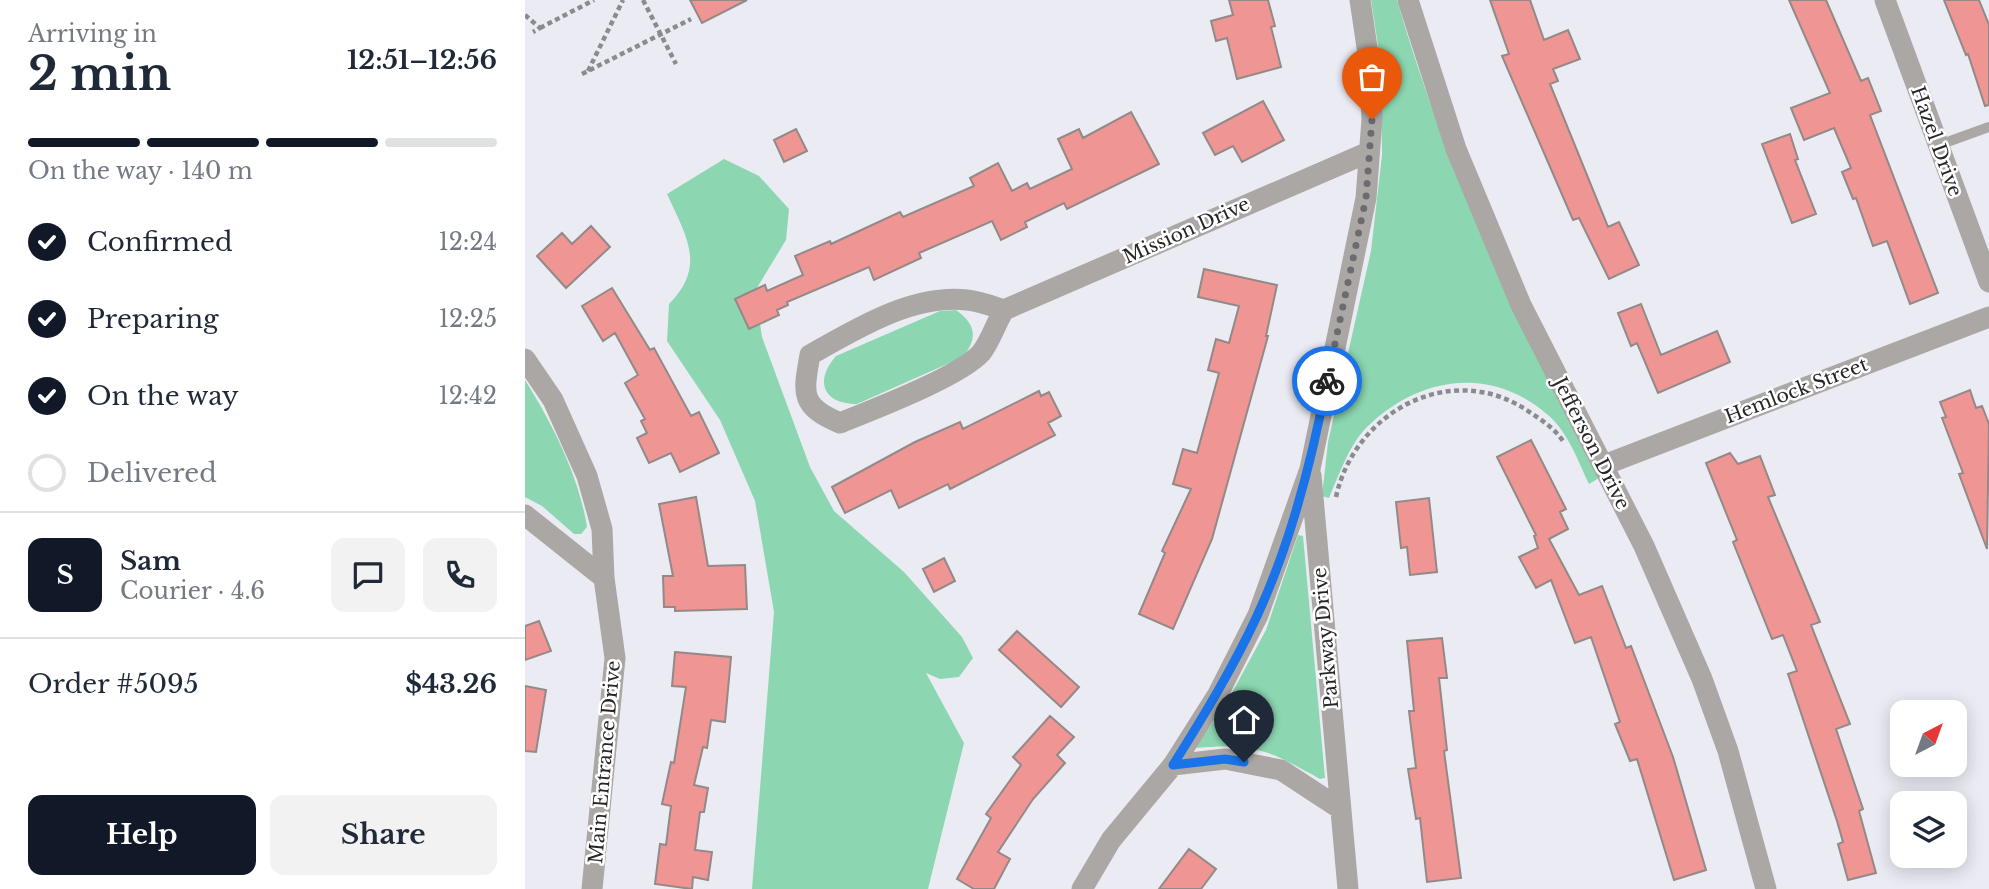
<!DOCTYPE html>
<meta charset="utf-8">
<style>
body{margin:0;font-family:"Libre Baskerville",serif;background:#f2f2f3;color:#1f2937;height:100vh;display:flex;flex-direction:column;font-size:26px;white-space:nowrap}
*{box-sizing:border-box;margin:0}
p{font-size:23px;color:#747a83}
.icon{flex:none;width:38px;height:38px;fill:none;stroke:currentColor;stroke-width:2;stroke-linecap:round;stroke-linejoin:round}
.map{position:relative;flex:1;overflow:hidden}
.panel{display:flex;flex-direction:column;background:#fff;width:525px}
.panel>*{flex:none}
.needle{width:46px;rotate:41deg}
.fabs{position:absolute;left:1365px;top:700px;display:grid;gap:14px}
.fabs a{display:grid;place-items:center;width:77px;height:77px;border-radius:14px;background:#fff;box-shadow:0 4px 18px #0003;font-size:35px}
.pin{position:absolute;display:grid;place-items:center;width:60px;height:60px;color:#fff;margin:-72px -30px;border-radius:50% 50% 50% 0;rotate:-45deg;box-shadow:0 0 7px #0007}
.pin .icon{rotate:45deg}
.courier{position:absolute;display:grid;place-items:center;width:70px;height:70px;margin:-35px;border:5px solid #1a73e8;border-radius:50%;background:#fff;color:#222;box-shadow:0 2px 9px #0007}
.overview em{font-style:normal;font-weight:700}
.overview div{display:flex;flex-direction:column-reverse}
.overview{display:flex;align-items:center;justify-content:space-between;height:119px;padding:0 28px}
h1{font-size:46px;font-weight:700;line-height:52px}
.bar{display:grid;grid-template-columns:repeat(4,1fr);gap:10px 7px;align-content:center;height:84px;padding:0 28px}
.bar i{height:9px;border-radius:5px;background:#e0e1e3}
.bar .on{background:#111827}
.bar p{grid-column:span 4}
.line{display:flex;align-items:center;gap:18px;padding:0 28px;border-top:2px solid #e0e1e3}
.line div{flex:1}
.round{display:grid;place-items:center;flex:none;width:74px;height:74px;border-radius:14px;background:#f2f2f3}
ol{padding:0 28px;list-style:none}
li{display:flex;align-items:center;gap:21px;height:77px}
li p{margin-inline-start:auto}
li .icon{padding:7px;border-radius:50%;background:#111827;color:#fff;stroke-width:4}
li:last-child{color:#747a83}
li i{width:38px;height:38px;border:4px solid #e0e1e3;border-radius:50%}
.primary-button{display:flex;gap:14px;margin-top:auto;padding:14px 28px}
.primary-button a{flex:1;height:80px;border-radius:14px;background:#111827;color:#fff;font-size:28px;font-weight:700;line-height:80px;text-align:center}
.primary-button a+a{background:#f2f2f3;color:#1f2937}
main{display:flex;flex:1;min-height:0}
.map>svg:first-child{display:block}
.green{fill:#8cd7b1}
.building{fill:#ef9593;stroke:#928988;stroke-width:2}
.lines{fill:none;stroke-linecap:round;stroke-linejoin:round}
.path{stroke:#8a8a90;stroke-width:4.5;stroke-dasharray:5 3.5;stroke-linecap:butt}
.service{stroke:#aba7a5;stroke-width:10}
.minor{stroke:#aba7a5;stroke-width:21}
.done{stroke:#6b6b70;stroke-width:7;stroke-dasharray:0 12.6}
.route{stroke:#1a73e8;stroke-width:9}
.labels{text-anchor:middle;stroke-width:5;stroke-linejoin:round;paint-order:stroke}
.street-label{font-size:19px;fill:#262629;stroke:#fff}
</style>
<main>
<section class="panel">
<div class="overview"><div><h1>2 min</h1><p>Arriving in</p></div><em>12:51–12:56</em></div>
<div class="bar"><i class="on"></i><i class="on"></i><i class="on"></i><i></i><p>On the way · 140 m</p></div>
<ol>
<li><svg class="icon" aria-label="check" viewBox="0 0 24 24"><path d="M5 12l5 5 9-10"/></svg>Confirmed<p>12:24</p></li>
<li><svg class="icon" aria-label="check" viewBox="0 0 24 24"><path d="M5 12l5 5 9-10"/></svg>Preparing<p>12:25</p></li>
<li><svg class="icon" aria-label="check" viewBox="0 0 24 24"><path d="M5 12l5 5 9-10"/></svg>On the way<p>12:42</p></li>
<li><i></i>Delivered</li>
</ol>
<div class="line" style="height:126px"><b class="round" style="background:#111827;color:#fff">S</b><div><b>Sam</b><p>Courier · 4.6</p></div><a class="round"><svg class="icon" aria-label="chat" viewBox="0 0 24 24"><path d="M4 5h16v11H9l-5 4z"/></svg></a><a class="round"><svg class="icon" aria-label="phone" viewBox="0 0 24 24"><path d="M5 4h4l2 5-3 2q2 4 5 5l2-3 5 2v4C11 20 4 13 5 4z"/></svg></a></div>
<div class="line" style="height:91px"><div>Order #5095</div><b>$43.26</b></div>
<div class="primary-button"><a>Help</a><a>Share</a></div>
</section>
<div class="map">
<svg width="1464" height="889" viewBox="0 0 1464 889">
<rect width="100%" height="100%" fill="#ebebf4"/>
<!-- green -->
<path class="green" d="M 846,0 L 872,0 C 922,173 993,318 1074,478 L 1064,484 C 1053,461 1043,432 1023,415 C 966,365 894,376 842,427 C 824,445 814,475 804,498 L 797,496 L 803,442 L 846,251 L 857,155 L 856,65 Z
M 199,159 L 234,176 L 264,209 L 261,240 L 230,291 L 237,337 L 285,467 L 309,511 L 379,572 L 437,637 L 448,658 L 434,677 L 415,679 L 401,673 L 439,743 L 403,889 L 227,889 L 249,612 L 230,501 L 195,420 L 142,341 L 144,304 C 182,266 161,236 142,194 Z
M 431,310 C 451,324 453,338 438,357 L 332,404 C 298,404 289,381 311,356 L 415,311 Z
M 0,380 C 27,423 54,476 62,527 L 56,534 L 49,534 L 17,506 L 0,497 Z
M 773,535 L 778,536 L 800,778 L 795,779 C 743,750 730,743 670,748 L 702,702 L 741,630 Z"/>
<!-- building -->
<path class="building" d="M 165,0 L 222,0 L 177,23 Z
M 704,0 L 743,0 L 750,26 L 746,27 L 756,67 L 712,79 L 702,38 L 691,41 L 686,21 L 708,15 Z
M 965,0 L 1005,0 L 1019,40 L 1043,30 L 1055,59 L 1028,69 L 1033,81 L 1025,84 L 1083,227 L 1094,222 L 1114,265 L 1084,279 L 1054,218 L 1048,220 L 977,56 L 984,54 Z
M 1264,0 L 1301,0 L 1336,81 L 1343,78 L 1356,111 L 1345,115 L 1413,293 L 1385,304 L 1362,241 L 1348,246 L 1331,198 L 1328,199 L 1317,172 L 1326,168 L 1309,128 L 1279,140 L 1266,108 L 1305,93 Z
M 1419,0 L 1454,0 L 1464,25 L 1464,105 L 1460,106 L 1443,54 L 1441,55 Z
M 738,101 L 759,140 L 717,162 L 708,146 L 690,155 L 678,133 Z
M 606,112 L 634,164 L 542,209 L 539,203 L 500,222 L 502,227 L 476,240 L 467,221 L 394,253 L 396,258 L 349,280 L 344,267 L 262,302 L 263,305 L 252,310 L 254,315 L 224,329 L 210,299 L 240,285 L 242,291 L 278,275 L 270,256 L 305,241 L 306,244 L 375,212 L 378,217 L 449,186 L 445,178 L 473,163 L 487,191 L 502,183 L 505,189 L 547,169 L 533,139 L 554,129 L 558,138 Z
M 271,129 L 282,151 L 259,162 L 249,140 Z
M 1265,134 L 1273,159 L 1270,160 L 1291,214 L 1267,223 L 1237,144 Z
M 66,226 L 85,247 L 41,288 L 12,256 L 37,233 L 47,244 Z
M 679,269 L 752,285 L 741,336 L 743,336 L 687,539 L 648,629 L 614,614 L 640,553 L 637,551 L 666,489 L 648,484 L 658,449 L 672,453 L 694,373 L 683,370 L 691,339 L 704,343 L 714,306 L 673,297 Z
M 87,288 L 125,350 L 129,348 L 166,416 L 174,412 L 194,453 L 155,472 L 146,453 L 124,463 L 112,438 L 122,433 L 116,421 L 120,419 L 100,383 L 113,375 L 90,333 L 78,341 L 57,306 Z
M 1116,304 L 1136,355 L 1192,331 L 1205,362 L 1133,393 L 1112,343 L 1106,346 L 1093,313 Z
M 1445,390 L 1451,408 L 1457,406 L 1464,424 L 1462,549 L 1434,474 L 1438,473 L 1417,418 L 1421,417 L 1415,402 Z
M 514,391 L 516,396 L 524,392 L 536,416 L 523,423 L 530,435 L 425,489 L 423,484 L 374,508 L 366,490 L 320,513 L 307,487 L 390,442 L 435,422 L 438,429 Z
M 1006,440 L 1041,509 L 1035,512 L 1043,529 L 1024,539 L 1054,595 L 1077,586 L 1101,648 L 1106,646 L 1148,757 L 1181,870 L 1149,880 L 1112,759 L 1105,761 L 1090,724 L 1095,722 L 1066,637 L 1050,643 L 1026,580 L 1011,588 L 994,557 L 1013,548 L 1009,536 L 1011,535 L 972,457 Z
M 1205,453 L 1213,464 L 1235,456 L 1250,495 L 1243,497 L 1295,622 L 1286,625 L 1325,724 L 1311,729 L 1338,809 L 1334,811 L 1351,873 L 1323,880 L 1313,844 L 1318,842 L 1312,821 L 1263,674 L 1272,671 L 1258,635 L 1247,639 L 1208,542 L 1212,540 L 1181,463 Z
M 171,497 L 183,566 L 220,565 L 222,609 L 150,611 L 150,607 L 139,607 L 138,576 L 148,576 L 134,504 Z
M 904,498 L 912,572 L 885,575 L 882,547 L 876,548 L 871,502 Z
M 419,558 L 430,581 L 409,592 L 398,569 Z
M 14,621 L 26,651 L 0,660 L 0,626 Z
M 492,631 L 554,687 L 536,707 L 474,650 Z
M 917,638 L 922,678 L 914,678 L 922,750 L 919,751 L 936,878 L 902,882 L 895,818 L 891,819 L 883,769 L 891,768 L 884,711 L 889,711 L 882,641 Z
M 150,652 L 206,657 L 200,722 L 186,720 L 182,748 L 178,747 L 169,785 L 183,788 L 179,812 L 175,812 L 170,850 L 187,852 L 183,880 L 168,877 L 167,889 L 130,884 L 135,844 L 141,845 L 146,806 L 137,804 L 146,762 L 149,763 L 161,687 L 147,686 Z
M 0,686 L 21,690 L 11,752 L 0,751 Z
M 525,716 L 549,737 L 532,755 L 540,763 L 508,799 L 473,852 L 485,859 L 469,889 L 449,889 L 432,879 L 466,818 L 461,814 L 496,765 L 488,757 Z
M 664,849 L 691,869 L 676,889 L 634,889 Z"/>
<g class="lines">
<!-- path -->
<path class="path" d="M 118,0 L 151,64
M 0,15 L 15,28 L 8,32
M 15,28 L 69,0
M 63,71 L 98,0
M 57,74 L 166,19
M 811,497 C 830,410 929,358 1006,413 C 1018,421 1030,429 1038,441"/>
<!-- service -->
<path class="service" d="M 1414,145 L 1464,127"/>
<!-- minor -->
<path class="minor" d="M 883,0 L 931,149 L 996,305 L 1119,546 L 1177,679 L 1203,751 L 1241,889
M 1360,0 L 1464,282
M 479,310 C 467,306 454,301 442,300 C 387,294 331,329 285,355 C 278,394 275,406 315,423 C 347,410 434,377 456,353 C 465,342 471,323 479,310 L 844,152
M 0,359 L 28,400 L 62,476 L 77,529 L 79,578 L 90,658 L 67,889
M 1079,465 L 1464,317
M 786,475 L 823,889
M 0,515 L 79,578
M 648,765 L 700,759 L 756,770 L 814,808
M 557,889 L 586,840 L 648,765 L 693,694 L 733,615 L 785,469 L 841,198 L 847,119 L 843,54 L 835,0"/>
</g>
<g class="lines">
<!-- done -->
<path class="done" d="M 802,381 L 841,198 L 847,119"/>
<!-- route -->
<path class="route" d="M 719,762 L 700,759 L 648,765 C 678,717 708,668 732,616 C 766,543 787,460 802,381"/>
</g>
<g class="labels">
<!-- street labels -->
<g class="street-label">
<text transform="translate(1412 141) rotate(70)" y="7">Hazel Drive</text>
<text transform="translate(661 230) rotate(-24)" y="7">Mission Drive</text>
<text transform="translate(1271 390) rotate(-21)" y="7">Hemlock Street</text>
<text transform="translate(1067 443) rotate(63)" y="7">Jefferson Drive</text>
<text transform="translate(800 638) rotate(-95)" y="7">Parkway Drive</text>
<text transform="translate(79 762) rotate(-85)" y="7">Main Entrance Drive</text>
</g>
</g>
</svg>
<div class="fabs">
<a><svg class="needle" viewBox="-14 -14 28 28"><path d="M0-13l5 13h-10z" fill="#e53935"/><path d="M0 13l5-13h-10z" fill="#747a83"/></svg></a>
<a><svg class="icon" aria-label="layers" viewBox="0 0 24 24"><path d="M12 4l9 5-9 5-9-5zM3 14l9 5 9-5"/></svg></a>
</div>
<div class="pin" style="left:847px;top:119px;background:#ea580c"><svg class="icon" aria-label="bag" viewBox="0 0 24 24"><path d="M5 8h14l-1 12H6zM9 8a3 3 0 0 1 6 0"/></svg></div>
<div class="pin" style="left:719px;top:762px;background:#1f2937"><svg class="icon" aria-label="home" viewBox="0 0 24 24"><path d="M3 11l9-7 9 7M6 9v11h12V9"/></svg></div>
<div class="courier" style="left:802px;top:381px"><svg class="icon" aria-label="bike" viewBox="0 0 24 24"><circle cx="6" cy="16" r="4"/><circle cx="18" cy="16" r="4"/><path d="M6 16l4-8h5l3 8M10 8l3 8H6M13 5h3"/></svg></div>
</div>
</main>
